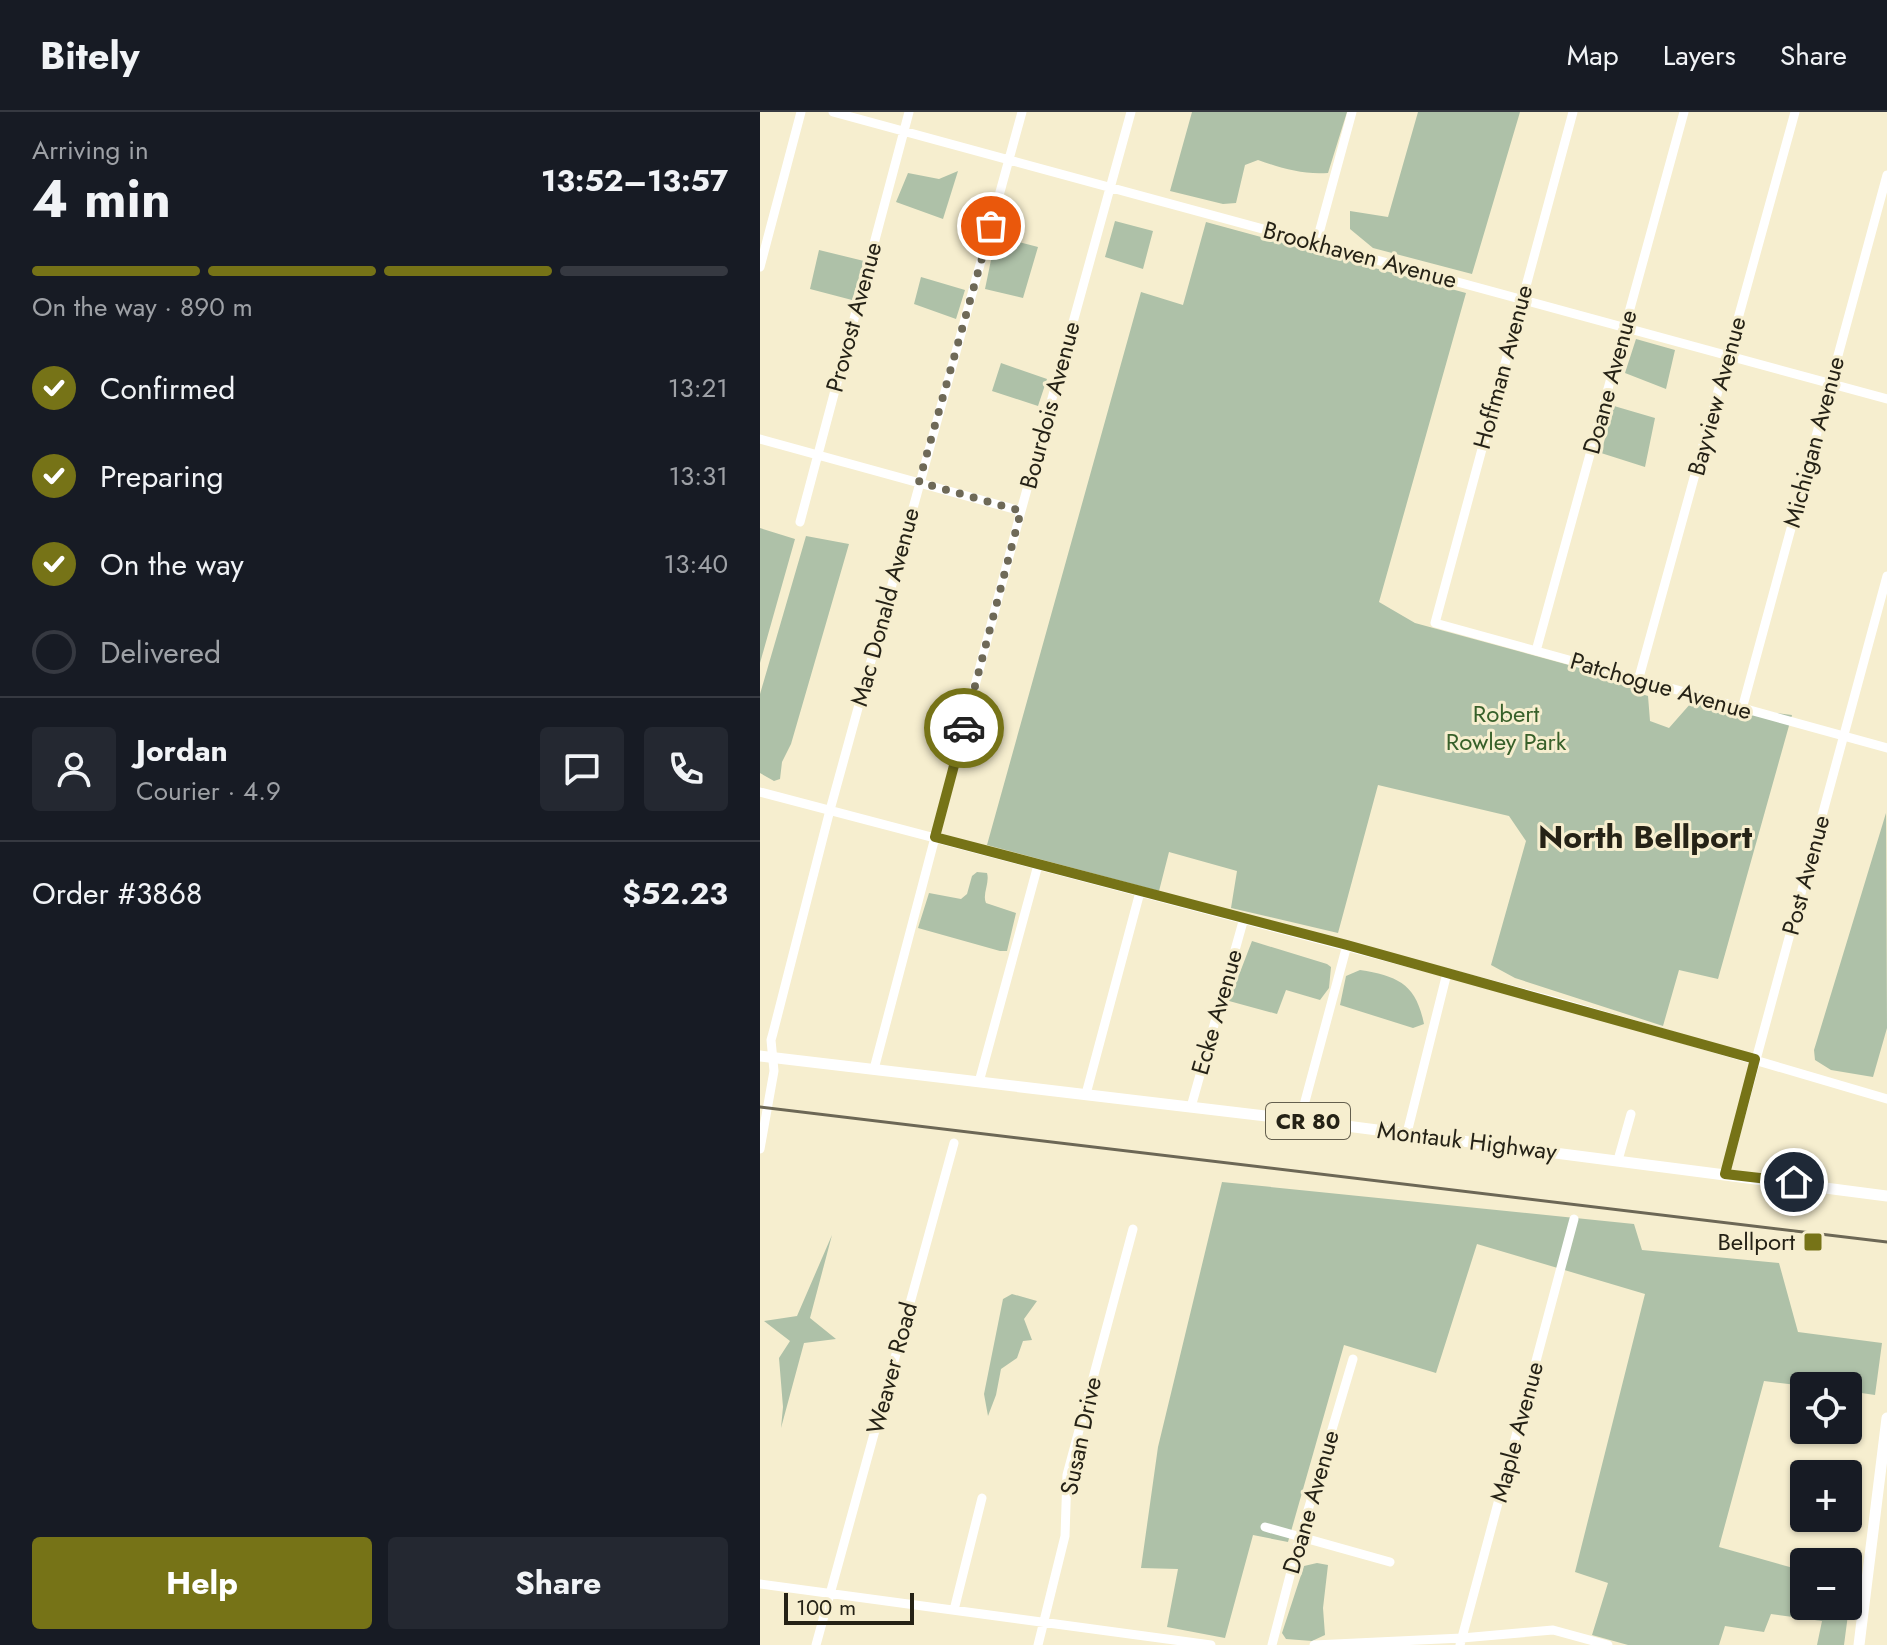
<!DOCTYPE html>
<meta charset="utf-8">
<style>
body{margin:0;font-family:Jost,sans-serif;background:#242831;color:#f1f3f6;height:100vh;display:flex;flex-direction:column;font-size:30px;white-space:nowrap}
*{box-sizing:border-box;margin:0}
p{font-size:26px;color:#9ea1a6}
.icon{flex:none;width:44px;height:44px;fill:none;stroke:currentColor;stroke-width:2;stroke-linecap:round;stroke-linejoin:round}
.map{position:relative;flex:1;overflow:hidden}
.panel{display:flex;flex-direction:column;background:#171b24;width:760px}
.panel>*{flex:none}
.tools{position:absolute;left:1030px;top:1260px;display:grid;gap:16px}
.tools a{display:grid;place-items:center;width:72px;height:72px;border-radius:8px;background:#171b24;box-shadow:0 2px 6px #0004;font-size:40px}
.scale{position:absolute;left:24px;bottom:20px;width:130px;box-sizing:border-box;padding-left:8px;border:4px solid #252216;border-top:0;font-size:22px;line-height:28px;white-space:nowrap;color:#252216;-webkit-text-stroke:6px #f6eecf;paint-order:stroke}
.pin{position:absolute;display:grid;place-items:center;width:68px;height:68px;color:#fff;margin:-34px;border:4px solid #fff;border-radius:50%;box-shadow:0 2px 8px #0007}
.courier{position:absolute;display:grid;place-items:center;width:80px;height:80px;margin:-40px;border:6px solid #767317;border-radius:50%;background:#fff;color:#222;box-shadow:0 2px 10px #0007}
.overview em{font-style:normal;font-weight:700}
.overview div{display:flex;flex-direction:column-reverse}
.overview{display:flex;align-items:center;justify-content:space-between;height:136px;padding:0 32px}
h1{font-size:52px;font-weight:700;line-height:60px}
.bar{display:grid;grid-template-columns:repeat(4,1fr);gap:12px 8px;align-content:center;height:96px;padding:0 32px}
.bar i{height:10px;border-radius:6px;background:#363941}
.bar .selected{background:#767317}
.bar p{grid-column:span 4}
.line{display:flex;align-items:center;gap:20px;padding:0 32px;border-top:2px solid #363941}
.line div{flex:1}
.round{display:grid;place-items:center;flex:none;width:84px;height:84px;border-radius:8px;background:#242831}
ol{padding:0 32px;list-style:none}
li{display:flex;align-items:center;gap:24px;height:88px}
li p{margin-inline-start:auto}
li .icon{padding:8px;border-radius:50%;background:#767317;color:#fff;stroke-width:4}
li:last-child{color:#9ea1a6}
li i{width:44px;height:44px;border:4px solid #363941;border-radius:50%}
.cta{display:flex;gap:16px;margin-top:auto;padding:16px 32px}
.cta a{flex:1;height:92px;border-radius:8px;background:#767317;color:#fff;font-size:32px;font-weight:700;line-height:92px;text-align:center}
.cta a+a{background:#242831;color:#f1f3f6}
header{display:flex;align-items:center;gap:48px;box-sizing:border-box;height:112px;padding:0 40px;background:#171b24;border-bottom:2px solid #363941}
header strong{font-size:38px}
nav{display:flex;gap:44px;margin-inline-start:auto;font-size:28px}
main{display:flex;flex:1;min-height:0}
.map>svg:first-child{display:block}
.green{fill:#aec1a8}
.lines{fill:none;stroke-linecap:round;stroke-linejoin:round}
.minor{stroke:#fff;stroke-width:9}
.major{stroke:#fff;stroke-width:11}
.rail{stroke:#6c6755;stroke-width:3}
.done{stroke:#6e6957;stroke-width:8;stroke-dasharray:0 14.4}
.route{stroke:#767317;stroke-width:10}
.poi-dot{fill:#767317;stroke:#f6eecf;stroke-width:3}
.labels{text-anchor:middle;stroke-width:6;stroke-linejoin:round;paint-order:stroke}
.shield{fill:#f6eecf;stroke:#645f4e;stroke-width:2}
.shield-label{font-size:22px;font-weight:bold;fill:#252216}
.street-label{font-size:24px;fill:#252216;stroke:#f6eecf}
.park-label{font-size:24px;fill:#37602a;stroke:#f6eecf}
.poi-label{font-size:24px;fill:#252216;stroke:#f6eecf;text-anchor:end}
.district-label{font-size:32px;font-weight:bold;fill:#252216;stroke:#f6eecf}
</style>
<header>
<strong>Bitely</strong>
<nav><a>Map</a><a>Layers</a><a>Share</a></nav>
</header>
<main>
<section class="panel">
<div class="overview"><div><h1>4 min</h1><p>Arriving in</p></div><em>13:52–13:57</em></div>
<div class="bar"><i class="selected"></i><i class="selected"></i><i class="selected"></i><i></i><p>On the way · 890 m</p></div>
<ol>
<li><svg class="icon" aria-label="check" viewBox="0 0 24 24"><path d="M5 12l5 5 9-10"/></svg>Confirmed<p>13:21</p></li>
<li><svg class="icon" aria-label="check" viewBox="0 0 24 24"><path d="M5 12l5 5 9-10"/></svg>Preparing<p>13:31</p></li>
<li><svg class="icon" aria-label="check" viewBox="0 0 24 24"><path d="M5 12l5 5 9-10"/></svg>On the way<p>13:40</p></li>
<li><i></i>Delivered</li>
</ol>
<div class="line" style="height:144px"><a class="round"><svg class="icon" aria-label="person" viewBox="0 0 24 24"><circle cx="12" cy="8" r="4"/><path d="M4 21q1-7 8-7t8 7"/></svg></a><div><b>Jordan</b><p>Courier · 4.9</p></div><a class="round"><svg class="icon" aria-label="chat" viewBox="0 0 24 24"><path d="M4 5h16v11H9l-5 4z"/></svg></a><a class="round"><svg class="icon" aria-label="phone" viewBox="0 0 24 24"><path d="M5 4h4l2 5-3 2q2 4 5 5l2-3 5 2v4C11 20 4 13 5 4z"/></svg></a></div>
<div class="line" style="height:104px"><div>Order #3868</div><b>$52.23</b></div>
<div class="cta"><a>Help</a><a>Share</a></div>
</section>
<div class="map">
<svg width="1127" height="1533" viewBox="0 0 1127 1533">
<rect width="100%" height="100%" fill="#f6eecf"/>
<!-- green -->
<path class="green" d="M 432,0 L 587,0 L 568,61 C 543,63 521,56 498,48 L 485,53 L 476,91 L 463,92 L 410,79 Z
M 658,0 L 760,0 L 712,162 L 613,136 L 590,117 L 590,99 L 628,105 Z
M 198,59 L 183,107 L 136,90 L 148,61 L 179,67 Z
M 355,109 L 393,119 L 383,157 L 345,145 Z
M 446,110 L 706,181 L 619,490 L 655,511 L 878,572 L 876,580 L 888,584 L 890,609 L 909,616 L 931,591 L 1032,603 L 958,867 L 919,858 L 903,914 L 755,866 L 731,853 L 766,729 L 749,704 L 618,673 L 578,821 L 471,796 L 477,759 L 409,740 L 399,779 L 227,733 L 381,180 L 423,193 Z
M 236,124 L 278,135 L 263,186 L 225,177 Z
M 59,138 L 104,149 L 92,188 L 50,177 Z
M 161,165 L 205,178 L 196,207 L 154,192 Z
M 876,227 L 915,238 L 906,277 L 865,261 Z
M 241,251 L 287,267 L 278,294 L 232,279 Z
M 854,294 L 895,306 L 885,355 L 841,341 Z
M 0,416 L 35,427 L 0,551 Z
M 46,424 L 89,432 L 31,632 L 22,650 L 20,667 L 14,669 L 0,661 L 0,582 Z
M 1126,701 L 1127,916 L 1113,965 L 1071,958 L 1055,948 L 1054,938 Z
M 217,760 L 227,761 C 230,771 222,782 226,791 L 256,801 L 247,839 L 240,839 L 158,816 L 169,781 L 201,787 L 207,782 L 212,764 Z
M 492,829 L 567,852 L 571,855 L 569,876 L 560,888 L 526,878 L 517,902 L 469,889 Z
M 600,858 C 638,864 656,872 664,912 L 653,916 L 580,893 L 586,864 Z
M 462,1070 L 874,1112 L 882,1138 L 1019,1151 L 1038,1220 L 1122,1231 L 1115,1283 L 1088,1279 L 1088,1274 L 1045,1274 L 1004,1269 L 959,1435 L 1044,1459 L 1044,1494 L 1088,1494 L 1088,1470 L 1092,1472 L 1084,1533 L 1057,1533 L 1062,1509 L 1011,1502 L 1004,1520 L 965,1514 L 959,1533 L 868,1533 L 832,1523 L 848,1471 L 815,1460 L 885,1182 L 717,1132 L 676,1261 L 584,1233 L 528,1430 L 493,1423 L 465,1526 L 407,1515 L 418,1457 L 381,1456 L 398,1335 Z
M 72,1123 L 50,1206 L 76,1227 L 44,1231 L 21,1316 L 23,1295 L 19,1246 L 30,1229 L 4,1209 L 37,1204 Z
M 252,1182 L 277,1189 L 264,1207 L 272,1228 L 263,1229 L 257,1246 L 241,1257 L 236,1283 L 228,1304 L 224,1282 L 243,1187 Z
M 557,1451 L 568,1453 L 563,1496 L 565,1523 L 552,1529 L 526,1527 L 522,1521 L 544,1454 Z"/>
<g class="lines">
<!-- minor -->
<path class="minor" d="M 73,0 L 1127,287
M 813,0 L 675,511 L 1127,636
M 556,132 L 592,0
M 0,155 L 41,0
M 0,327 L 261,399
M 40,410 L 149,0
M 776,539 L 924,0
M 878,569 L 1035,0
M 982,597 L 1127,63
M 0,680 L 794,889 L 1127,987
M 114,957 L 261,399 L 371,0
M 219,970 L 278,753
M 326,982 L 380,780
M 431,995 L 484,806
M 540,1008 L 587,833
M 647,1021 L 687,861
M 0,1037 L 14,959 L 11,928 L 13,921 L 70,698 L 262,0
M 858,1048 L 871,1002
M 965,1062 L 1127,464
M 505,1415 L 630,1450
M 0,1472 L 451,1533
M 194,1498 L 222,1386
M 56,1533 L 194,1031
M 278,1533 L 305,1424 L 307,1363 L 373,1117
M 512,1533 L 540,1425 L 593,1247
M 554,1533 L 702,1526 L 793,1518 L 848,1533
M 700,1533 L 814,1107"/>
<!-- major -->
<path class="major" d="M 0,944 L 540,1008 L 1127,1084
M 1099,1533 L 1127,1306"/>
<!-- rail -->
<path class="rail" d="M 0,995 L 1127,1130"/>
</g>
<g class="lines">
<!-- done -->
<path class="done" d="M 204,616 L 261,399 L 159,370 L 231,114"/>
<!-- route -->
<path class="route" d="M 204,616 L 175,725 L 587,833 L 995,947 L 965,1062 L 1034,1070"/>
</g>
<!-- markers -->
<rect class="poi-dot" x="1043" y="1120" width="20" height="20" rx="4"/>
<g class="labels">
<!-- shield labels -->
<rect class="shield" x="506" y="991" width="84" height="36" rx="6"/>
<g class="shield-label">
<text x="548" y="1017">CR 80</text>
</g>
<!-- street labels -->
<g class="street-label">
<text transform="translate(600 143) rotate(15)" y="8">Brookhaven Avenue</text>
<text transform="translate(94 205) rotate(-75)" y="8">Provost Avenue</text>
<text transform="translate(743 255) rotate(-75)" y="8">Hoffman Avenue</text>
<text transform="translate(850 270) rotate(-75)" y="8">Doane Avenue</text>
<text transform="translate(957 284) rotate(-75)" y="8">Bayview Avenue</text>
<text transform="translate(290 293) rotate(-75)" y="8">Bourdois Avenue</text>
<text transform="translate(1054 330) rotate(-75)" y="8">Michigan Avenue</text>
<text transform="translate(125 495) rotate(-75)" y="8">Mac Donald Avenue</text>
<text transform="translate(901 574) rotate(16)" y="8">Patchogue Avenue</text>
<text transform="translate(1046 763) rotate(-75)" y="8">Post Avenue</text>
<text transform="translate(457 900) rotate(-74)" y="8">Ecke Avenue</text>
<text transform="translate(707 1029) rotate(7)" y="8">Montauk Highway</text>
<text transform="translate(132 1256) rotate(-75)" y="8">Weaver Road</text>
<text transform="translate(757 1320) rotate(-75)" y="8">Maple Avenue</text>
<text transform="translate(321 1324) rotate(-78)" y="8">Susan Drive</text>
<text transform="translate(551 1390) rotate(-74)" y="8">Doane Avenue</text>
</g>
<!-- park labels -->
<g class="park-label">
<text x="746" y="610">Robert<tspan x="746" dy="28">Rowley Park</tspan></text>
</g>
<!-- poi labels -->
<g class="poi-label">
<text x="1035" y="1138">Bellport</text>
</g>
<!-- district labels -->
<g class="district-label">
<text x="885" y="736">North Bellport</text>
</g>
</g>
</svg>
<div class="tools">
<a><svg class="icon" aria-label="locate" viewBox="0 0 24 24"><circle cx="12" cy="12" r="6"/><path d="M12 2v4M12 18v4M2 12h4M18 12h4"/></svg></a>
<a>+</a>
<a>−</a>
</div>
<div class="scale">100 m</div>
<div class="pin" style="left:231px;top:114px;background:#ea580c"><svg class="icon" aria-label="bag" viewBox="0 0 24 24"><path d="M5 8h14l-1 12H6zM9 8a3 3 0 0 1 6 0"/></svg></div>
<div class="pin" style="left:1034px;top:1070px;background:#1f2937"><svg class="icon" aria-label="home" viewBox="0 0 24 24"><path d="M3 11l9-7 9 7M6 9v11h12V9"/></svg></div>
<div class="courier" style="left:204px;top:616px"><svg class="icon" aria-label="car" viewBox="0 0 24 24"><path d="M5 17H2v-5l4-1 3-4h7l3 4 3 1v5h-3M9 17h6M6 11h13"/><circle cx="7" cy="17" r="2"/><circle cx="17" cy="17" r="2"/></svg></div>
</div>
</main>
